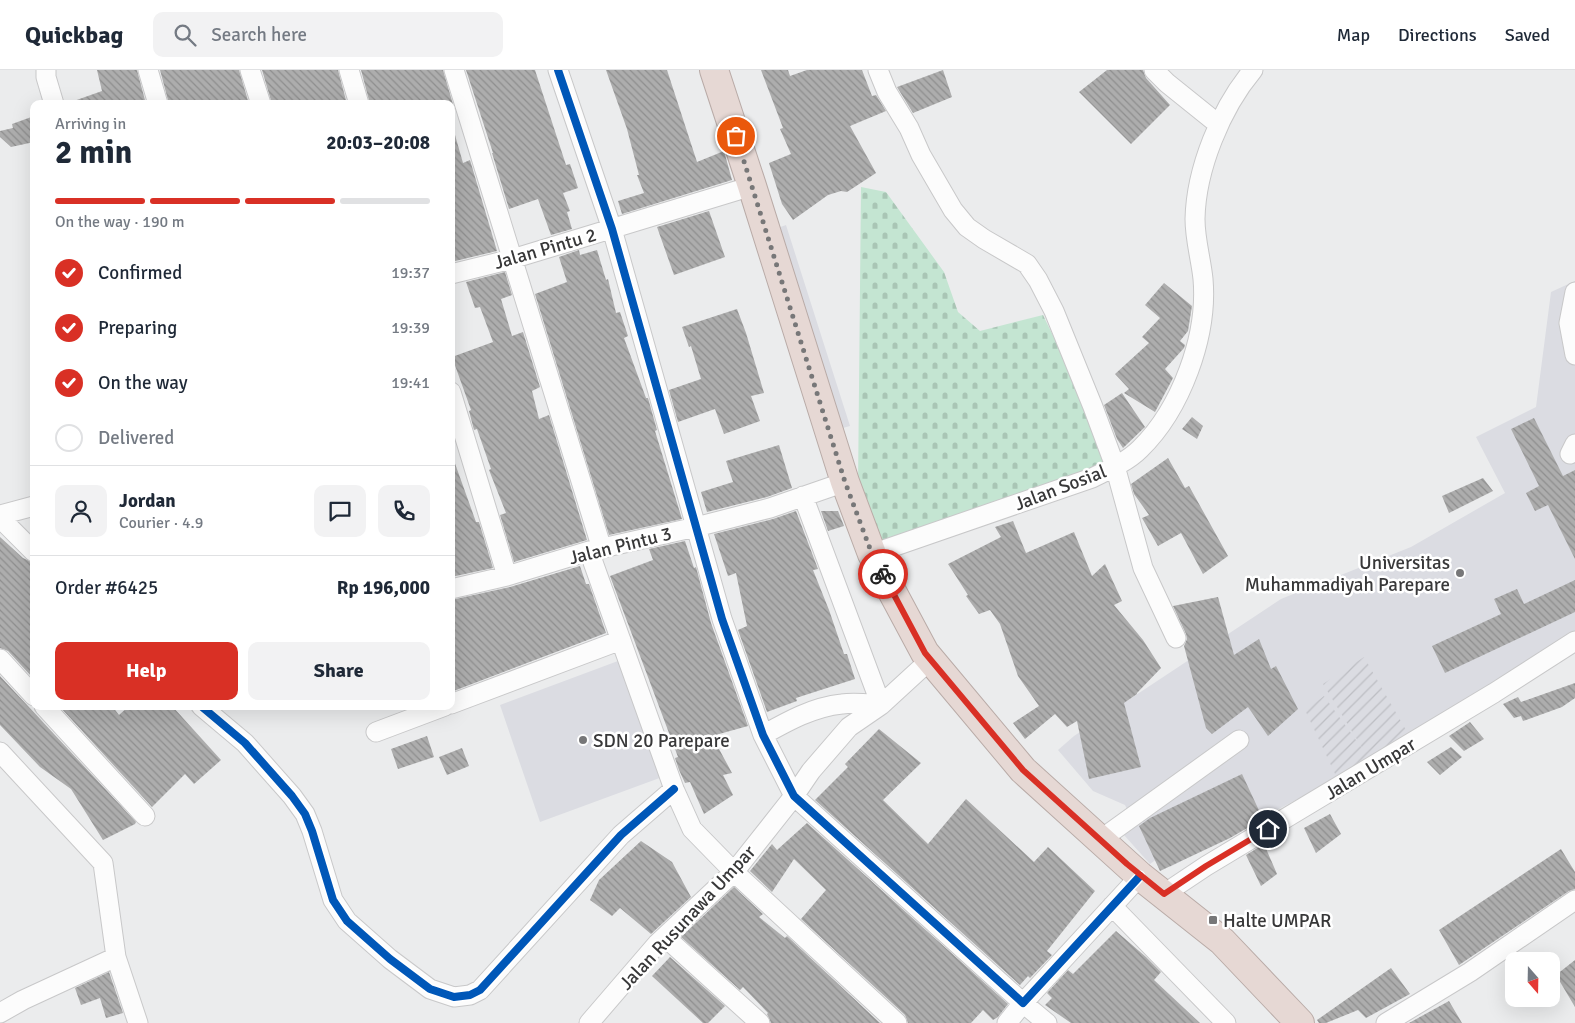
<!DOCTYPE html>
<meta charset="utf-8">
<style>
body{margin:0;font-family:Signika,sans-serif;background:#f2f2f3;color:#1f2937;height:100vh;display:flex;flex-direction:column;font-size:19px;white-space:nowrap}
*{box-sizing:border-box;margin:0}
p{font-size:16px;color:#747a83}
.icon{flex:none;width:28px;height:28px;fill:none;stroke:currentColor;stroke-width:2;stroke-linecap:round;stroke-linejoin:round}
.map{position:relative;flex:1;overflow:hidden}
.panel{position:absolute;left:30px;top:30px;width:425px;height:610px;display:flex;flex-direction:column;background:#fff;border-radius:10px;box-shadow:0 5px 20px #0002}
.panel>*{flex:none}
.needle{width:32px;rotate:160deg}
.controls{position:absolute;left:1505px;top:882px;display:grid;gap:10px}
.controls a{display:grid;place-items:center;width:55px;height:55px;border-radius:10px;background:#fff;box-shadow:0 5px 20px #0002;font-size:25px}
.pin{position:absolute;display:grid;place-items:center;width:42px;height:42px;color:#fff;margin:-21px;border:2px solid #fff;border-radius:50%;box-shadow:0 1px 5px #0007}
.courier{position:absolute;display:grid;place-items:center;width:50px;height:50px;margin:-25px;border:4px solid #d93025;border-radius:50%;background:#fff;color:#222;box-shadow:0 1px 6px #0007}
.head em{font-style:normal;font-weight:700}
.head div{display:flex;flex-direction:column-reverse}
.head{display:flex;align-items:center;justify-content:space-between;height:85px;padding:0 25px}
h1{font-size:32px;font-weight:700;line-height:38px}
.bar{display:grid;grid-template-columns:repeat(4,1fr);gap:8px 5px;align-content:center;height:60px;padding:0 25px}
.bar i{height:6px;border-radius:4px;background:#e0e1e3}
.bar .active{background:#d93025}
.bar p{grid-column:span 4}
.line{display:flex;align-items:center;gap:12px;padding:0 25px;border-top:1px solid #e0e1e3}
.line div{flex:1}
.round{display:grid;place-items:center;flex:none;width:52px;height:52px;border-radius:10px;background:#f2f2f3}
ol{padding:0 25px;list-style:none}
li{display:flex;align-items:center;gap:15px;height:55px}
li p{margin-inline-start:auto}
li .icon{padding:5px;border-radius:50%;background:#d93025;color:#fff;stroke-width:4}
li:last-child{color:#747a83}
li i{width:28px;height:28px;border:2px solid #e0e1e3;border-radius:50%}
.action{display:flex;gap:10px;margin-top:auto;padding:10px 25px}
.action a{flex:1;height:58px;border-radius:10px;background:#d93025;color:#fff;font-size:20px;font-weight:700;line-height:58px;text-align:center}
.action a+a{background:#f2f2f3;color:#1f2937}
header{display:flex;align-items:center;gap:30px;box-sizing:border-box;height:70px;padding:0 25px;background:#fff;border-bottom:1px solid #e0e1e3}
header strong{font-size:24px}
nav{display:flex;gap:28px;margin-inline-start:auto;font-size:18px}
.search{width:350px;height:45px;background:#f2f2f3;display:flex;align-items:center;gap:12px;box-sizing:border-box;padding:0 18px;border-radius:10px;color:#747a83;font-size:19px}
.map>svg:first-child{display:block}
.built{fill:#dbdce2}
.industrial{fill:url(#industrial-furrows)}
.cemetery{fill:url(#cemetery-stones)}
.building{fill:url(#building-back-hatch)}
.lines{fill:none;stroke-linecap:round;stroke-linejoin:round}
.minor-casing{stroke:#c8c8c9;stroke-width:21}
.highway-casing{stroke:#b9aba7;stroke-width:30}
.minor{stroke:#fcfcfc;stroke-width:19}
.highway{stroke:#e6d8d4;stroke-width:28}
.cycleway-casing{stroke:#fff;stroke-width:11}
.cycleway{stroke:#0057b8;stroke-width:8}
.done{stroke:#777778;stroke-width:5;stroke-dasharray:0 9}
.route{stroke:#d93025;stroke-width:6}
.poi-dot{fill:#777778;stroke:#fff;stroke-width:2}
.labels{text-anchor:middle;stroke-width:5;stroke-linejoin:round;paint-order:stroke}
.street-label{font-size:19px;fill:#383839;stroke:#fff}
.poi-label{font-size:19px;fill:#383839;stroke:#fff;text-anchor:start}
</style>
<header>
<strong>Quickbag</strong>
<div class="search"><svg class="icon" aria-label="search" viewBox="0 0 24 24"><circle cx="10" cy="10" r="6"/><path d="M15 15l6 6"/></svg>Search here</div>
<nav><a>Map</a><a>Directions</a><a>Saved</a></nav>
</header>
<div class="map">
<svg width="1575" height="953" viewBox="0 0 1575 953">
<defs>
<pattern id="industrial-furrows" width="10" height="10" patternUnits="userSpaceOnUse" patternTransform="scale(1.25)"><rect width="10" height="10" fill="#dbdce2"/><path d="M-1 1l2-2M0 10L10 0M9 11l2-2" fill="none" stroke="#bdbec3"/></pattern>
<pattern id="cemetery-stones" width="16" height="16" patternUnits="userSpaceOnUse" patternTransform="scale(1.25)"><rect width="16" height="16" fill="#c4e5d2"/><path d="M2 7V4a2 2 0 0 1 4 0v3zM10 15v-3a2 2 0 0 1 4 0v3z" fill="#a9c5b5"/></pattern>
<pattern id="building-back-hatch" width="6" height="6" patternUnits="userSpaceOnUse" patternTransform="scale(1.25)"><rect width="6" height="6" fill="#adadad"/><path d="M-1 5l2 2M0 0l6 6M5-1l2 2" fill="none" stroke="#8e8e8e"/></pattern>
</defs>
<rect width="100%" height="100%" fill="#ebeced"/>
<!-- built -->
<path class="built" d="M 786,155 L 850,356 L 839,359 L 775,159 Z
M 1575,211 L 1575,563 L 1337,708 L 1170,797 L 1161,786 L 1150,794 L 1124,765 L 1133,752 L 1125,735 L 1093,721 L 1058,680 L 1074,666 L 1281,529 L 1411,477 L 1505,423 L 1476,367 L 1536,337 L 1551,222 Z
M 626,588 L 665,706 L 540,752 L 500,635 Z"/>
<!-- industrial -->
<path class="industrial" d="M 1364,587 L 1410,667 L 1337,708 L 1305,640 L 1324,626 L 1364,681 L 1323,614 Z"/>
<!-- cemetery -->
<path class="cemetery" d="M 861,117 L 886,122 L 944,202 L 958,242 L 980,261 L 1043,245 L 1077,315 L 1106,397 L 878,477 L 858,418 Z"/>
<!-- building -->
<path class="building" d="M 97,0 L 137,0 L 146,34 L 72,34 L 71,32 L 102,21 Z
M 160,0 L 239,0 L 249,34 L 169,34 Z
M 262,0 L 338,0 L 347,34 L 272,34 Z
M 361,0 L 443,0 L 455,41 L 451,43 L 451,34 L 370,34 Z
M 466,0 L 535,0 L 566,95 L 570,94 L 578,118 L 563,123 L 570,141 L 567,142 L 572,159 L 551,165 L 538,129 L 509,139 L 492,83 L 493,83 Z
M 606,0 L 667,0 L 697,92 L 724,81 L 732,110 L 622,144 L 618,131 L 644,123 L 637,105 L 639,105 L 627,59 Z
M 761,0 L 788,0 L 790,6 L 807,0 L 862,0 L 872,26 L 876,25 L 886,41 L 850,56 L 876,103 L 847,122 L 841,121 L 828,125 L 793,150 L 782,134 L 769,93 L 791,84 L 780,59 L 783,58 Z
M 943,0 L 952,27 L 913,43 L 897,17 Z
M 1107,0 L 1143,0 L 1146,8 L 1170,35 L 1131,74 L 1079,22 Z
M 34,46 L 34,72 L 11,77 L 0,67 L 0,61 L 13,58 L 12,54 Z
M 455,65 L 463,93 L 470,90 L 497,181 L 451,192 L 451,66 Z
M 709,141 L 725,187 L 674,205 L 657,157 Z
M 579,180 L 580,185 L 597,180 L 606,210 L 608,209 L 616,243 L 620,242 L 628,266 L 624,268 L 646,328 L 648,328 L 657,360 L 655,361 L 682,449 L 609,465 L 535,224 L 567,212 L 559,187 Z
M 505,202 L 512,225 L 501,229 L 512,266 L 523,262 L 540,317 L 532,321 L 539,349 L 549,345 L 587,470 L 514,492 L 500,445 L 506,443 L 489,400 L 491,399 L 477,359 L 474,360 L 469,341 L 471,340 L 452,287 L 493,272 L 480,237 L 475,238 L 466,212 Z
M 1164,213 L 1192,236 L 1188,261 L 1180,271 L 1185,275 L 1184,278 L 1165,299 L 1173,308 L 1155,342 L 1124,323 L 1129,319 L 1115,304 L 1149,273 L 1142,267 L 1160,248 L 1145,235 Z
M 737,239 L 746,263 L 764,323 L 751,326 L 760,351 L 724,364 L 715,339 L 678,352 L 669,320 L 701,309 L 691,276 L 689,277 L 682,257 Z
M 1122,323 L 1145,357 L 1123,378 L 1117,369 L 1104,335 Z
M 1192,347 L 1203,356 L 1197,369 L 1182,359 Z
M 1534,348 L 1563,406 L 1575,400 L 1575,489 L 1548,435 L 1535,441 L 1526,423 L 1539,416 L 1511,359 Z
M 779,375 L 792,418 L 767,427 L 707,442 L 701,422 L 733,412 L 726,391 Z
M 453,388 L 476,452 L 479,452 L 493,498 L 451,507 L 451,389 Z
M 1168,388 L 1185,418 L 1189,416 L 1228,486 L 1203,504 L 1181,463 L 1158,476 L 1142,448 L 1149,445 L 1134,424 L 1131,414 Z
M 1483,408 L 1493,421 L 1449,443 L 1442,426 Z
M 796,441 L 818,499 L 813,500 L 829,540 L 844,584 L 847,584 L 855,609 L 796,628 L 797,631 L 767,642 L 738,560 L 747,556 L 736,503 L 728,506 L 714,464 L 773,449 Z
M 821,441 L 838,441 L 844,456 L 828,461 Z
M 1013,451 L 1026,483 L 1074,462 L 1092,506 L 1105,494 L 1122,531 L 1114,535 L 1143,570 L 1161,598 L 1137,623 L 1137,624 L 1124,633 L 1141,697 L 1089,709 L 1077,651 L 1067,657 L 1055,644 L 1025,669 L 1013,653 L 1039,636 L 1018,606 L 1000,554 L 990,540 L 979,544 L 966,526 L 968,525 L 948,494 L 1001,467 L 995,457 Z
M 0,467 L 23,488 L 34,493 L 34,606 L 32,607 L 8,581 L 0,578 Z
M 685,471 L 694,498 L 696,497 L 711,553 L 748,656 L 712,666 L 732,703 L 723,705 L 733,725 L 704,744 L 690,712 L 685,713 L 679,700 L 675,688 L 678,687 L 610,506 L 653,490 L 649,479 Z
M 580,496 L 586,514 L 589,514 L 606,563 L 451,622 L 451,530 L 510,517 Z
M 1575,510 L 1575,542 L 1445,603 L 1432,576 L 1501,544 L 1494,529 L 1517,519 L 1524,534 Z
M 1218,527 L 1234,585 L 1259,569 L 1271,599 L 1276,596 L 1298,639 L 1268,666 L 1248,637 L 1212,664 L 1206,658 L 1184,576 L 1187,569 L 1186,564 L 1173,536 Z
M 0,606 L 136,752 L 135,754 L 103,770 L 71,719 L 40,697 L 0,655 Z
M 1575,613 L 1575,628 L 1562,637 L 1523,651 L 1521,646 L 1514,648 L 1503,634 L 1518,627 L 1521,632 Z
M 63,636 L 112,636 L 119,645 L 129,636 L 172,636 L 221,690 L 194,714 L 185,704 L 152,737 L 61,638 Z
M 1470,652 L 1484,669 L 1464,681 L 1449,666 Z
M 879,659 L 921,693 L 883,730 L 928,774 L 966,729 L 1034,792 L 1048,777 L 1095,821 L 1047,881 L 1052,885 L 1030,908 L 1028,906 L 1020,915 L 815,730 L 848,697 L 845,694 Z
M 427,666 L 434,687 L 398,699 L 391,679 Z
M 1451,677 L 1462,687 L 1440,705 L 1427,692 Z
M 462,678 L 469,696 L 447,705 L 439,687 Z
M 1242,704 L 1263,749 L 1230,768 L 1160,801 L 1139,756 L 1150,748 Z
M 1330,744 L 1341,764 L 1316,783 L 1304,758 Z
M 807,753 L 1008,934 L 998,947 L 993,950 L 983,940 L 971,953 L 908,953 L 905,945 L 801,849 L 826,820 L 794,789 L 772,822 L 750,801 L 772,774 L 777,780 Z
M 641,771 L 672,792 L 691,827 L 651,864 L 620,838 L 612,846 L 590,830 L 599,810 Z
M 1264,774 L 1277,804 L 1261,816 L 1246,785 Z
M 1561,779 L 1575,802 L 1575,819 L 1569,821 L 1459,895 L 1439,860 Z
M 734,817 L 763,844 L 759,847 L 785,868 L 787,866 L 880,953 L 771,953 L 767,944 L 768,943 L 743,917 L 740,920 L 681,867 Z
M 1116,861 L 1146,887 L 1161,902 L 1154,910 L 1200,953 L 1071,953 L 1045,935 L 1052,928 L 1047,923 L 1068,900 L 1073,904 Z
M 670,887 L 725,936 L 708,953 L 703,953 L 652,906 Z
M 1575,890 L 1575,937 L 1556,905 Z
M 1391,898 L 1410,924 L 1366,948 L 1358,940 L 1326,953 L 1319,953 L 1317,950 Z
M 109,902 L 123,943 L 106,948 L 100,928 L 81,935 L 75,918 Z
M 1449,931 L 1462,953 L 1409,953 Z"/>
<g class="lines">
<!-- minor casing -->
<g class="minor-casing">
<path id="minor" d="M 46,0 L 46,7 L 54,34
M 148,0 L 158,34
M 250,0 L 261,34
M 349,0 L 359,34
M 454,0 L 602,479
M 558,0 L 612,159 L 722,549 L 763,665 L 794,726 L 1023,933 L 1140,806
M 878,0 L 887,22 L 909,58 L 921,85 L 953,140 L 967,157 L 984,169 L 1027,194 L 1038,210 L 1054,241 L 1093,337 L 1115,396 L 1143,498 L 1176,568
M 1154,0 L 1167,13 L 1218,54
M 451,204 L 512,189 L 752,116
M 1575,222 L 1569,253 L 1575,285
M 451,322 L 507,506
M 1570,384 L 1575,374
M 0,445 L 34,436
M 0,448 L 34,482
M 589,481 L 674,719 L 692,759 L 734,802 L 897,953
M 872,484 L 1092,408 C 1108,400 1127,392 1140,379 C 1181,339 1208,266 1203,209 C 1201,189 1195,170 1195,149 C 1196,99 1221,38 1253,0
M 451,519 L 507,506 L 589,481 L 696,457 L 770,438 L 845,412
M 0,589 L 34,626
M 451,634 L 621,570
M 44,636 L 145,746
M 201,636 L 245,673 L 292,726 L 305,744 L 312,761 L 333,830 L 347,851 L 390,889 L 430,919 L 454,927 L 470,925 L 480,920 L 621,765 L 674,719
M 376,662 L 445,636
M 763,665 C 788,651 813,637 842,634 C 855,632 868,634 881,635 L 803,426
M 0,682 L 103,793 L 116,887 L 138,953
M 1100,770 L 1239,670
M 1164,824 L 1206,796 L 1494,623 L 1575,571
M 1112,836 L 1226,953
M 665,867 L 760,953
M 0,943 L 23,930 L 116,887
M 589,953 L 657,874 L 734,802 L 794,726 L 811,701 L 849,657 L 881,635 L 930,590
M 1007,953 L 1023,933 L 1047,953
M 1386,953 L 1470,902 L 1575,830"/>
</g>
<!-- highway casing -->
<g class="highway-casing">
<path id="highway" d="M 714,0 L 752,116 L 845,412 L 872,484 L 925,583 L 1023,700 L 1140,806 L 1222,871 L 1300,953"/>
</g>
<!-- minor -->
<use href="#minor" class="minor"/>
<!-- highway -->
<use href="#highway" class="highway"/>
<!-- cycleway casing -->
<g class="cycleway-casing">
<path id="cycleway" d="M 558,0 L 612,159 L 722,549 L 763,665 L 794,726 L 1023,933 L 1140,806
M 201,636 L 245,673 L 292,726 L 305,744 L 312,761 L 333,830 L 347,851 L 390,889 L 430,919 L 454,927 L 470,925 L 480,920 L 621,765 L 674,719"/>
</g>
<!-- cycleway -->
<use href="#cycleway" class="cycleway"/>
</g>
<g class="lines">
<!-- done -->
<path class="done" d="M 736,66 L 845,412 L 872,484 L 883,504"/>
<!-- route -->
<path class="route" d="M 883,504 L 925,583 L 1023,700 L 1127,794 L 1164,824 L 1206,796 L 1268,759"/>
</g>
<!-- markers -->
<g class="poi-dot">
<circle cx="1460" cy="503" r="5"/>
<circle cx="583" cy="670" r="5"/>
<rect x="1208" y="845" width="10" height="10" rx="2.5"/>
</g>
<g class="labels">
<!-- street labels -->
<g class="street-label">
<text transform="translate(545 178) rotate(-16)" y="7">Jalan Pintu 2</text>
<text transform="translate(1060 417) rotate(-21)" y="7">Jalan Sosial</text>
<text transform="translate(620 475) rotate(-14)" y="7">Jalan Pintu 3</text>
<text transform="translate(1370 698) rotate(-31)" y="7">Jalan Umpar</text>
<text transform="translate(687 847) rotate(-47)" y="7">Jalan Rusunawa Umpar</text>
</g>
<!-- poi labels -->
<g class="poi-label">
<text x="1450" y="499" text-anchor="end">Universitas<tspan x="1450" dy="22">Muhammadiyah Parepare</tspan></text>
<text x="593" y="677">SDN 20 Parepare</text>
<text x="1223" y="857">Halte UMPAR</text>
</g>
</g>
</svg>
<div class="controls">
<a><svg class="needle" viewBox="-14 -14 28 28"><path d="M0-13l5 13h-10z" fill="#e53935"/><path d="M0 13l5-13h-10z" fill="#747a83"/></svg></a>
</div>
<div class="pin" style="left:736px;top:66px;background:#ea580c"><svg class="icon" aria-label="bag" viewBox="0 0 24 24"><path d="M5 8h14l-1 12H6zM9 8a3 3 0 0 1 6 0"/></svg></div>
<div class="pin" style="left:1268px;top:759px;background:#1f2937"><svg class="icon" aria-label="home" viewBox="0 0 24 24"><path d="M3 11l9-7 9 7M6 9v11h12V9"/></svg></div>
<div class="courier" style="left:883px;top:504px"><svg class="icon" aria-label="bike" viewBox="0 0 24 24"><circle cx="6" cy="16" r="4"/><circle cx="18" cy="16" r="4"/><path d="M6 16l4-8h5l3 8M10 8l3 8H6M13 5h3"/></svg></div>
<section class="panel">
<div class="head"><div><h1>2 min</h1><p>Arriving in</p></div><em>20:03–20:08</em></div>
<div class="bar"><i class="active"></i><i class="active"></i><i class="active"></i><i></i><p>On the way · 190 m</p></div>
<ol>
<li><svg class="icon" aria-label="check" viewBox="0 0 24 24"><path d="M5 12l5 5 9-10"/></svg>Confirmed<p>19:37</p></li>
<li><svg class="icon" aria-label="check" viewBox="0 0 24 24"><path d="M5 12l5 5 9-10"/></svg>Preparing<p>19:39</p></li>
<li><svg class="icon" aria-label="check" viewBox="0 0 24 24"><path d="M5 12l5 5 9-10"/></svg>On the way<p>19:41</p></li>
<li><i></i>Delivered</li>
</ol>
<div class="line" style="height:90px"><a class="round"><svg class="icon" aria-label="person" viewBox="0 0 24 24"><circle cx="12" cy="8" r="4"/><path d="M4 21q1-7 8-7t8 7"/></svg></a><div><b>Jordan</b><p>Courier · 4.9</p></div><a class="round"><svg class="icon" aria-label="chat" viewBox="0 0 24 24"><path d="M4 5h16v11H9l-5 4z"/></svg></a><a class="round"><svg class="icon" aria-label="phone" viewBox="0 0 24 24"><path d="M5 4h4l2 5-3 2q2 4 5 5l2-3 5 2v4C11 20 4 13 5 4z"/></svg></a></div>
<div class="line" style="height:65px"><div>Order #6425</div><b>Rp 196,000</b></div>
<div class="action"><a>Help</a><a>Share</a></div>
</section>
</div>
